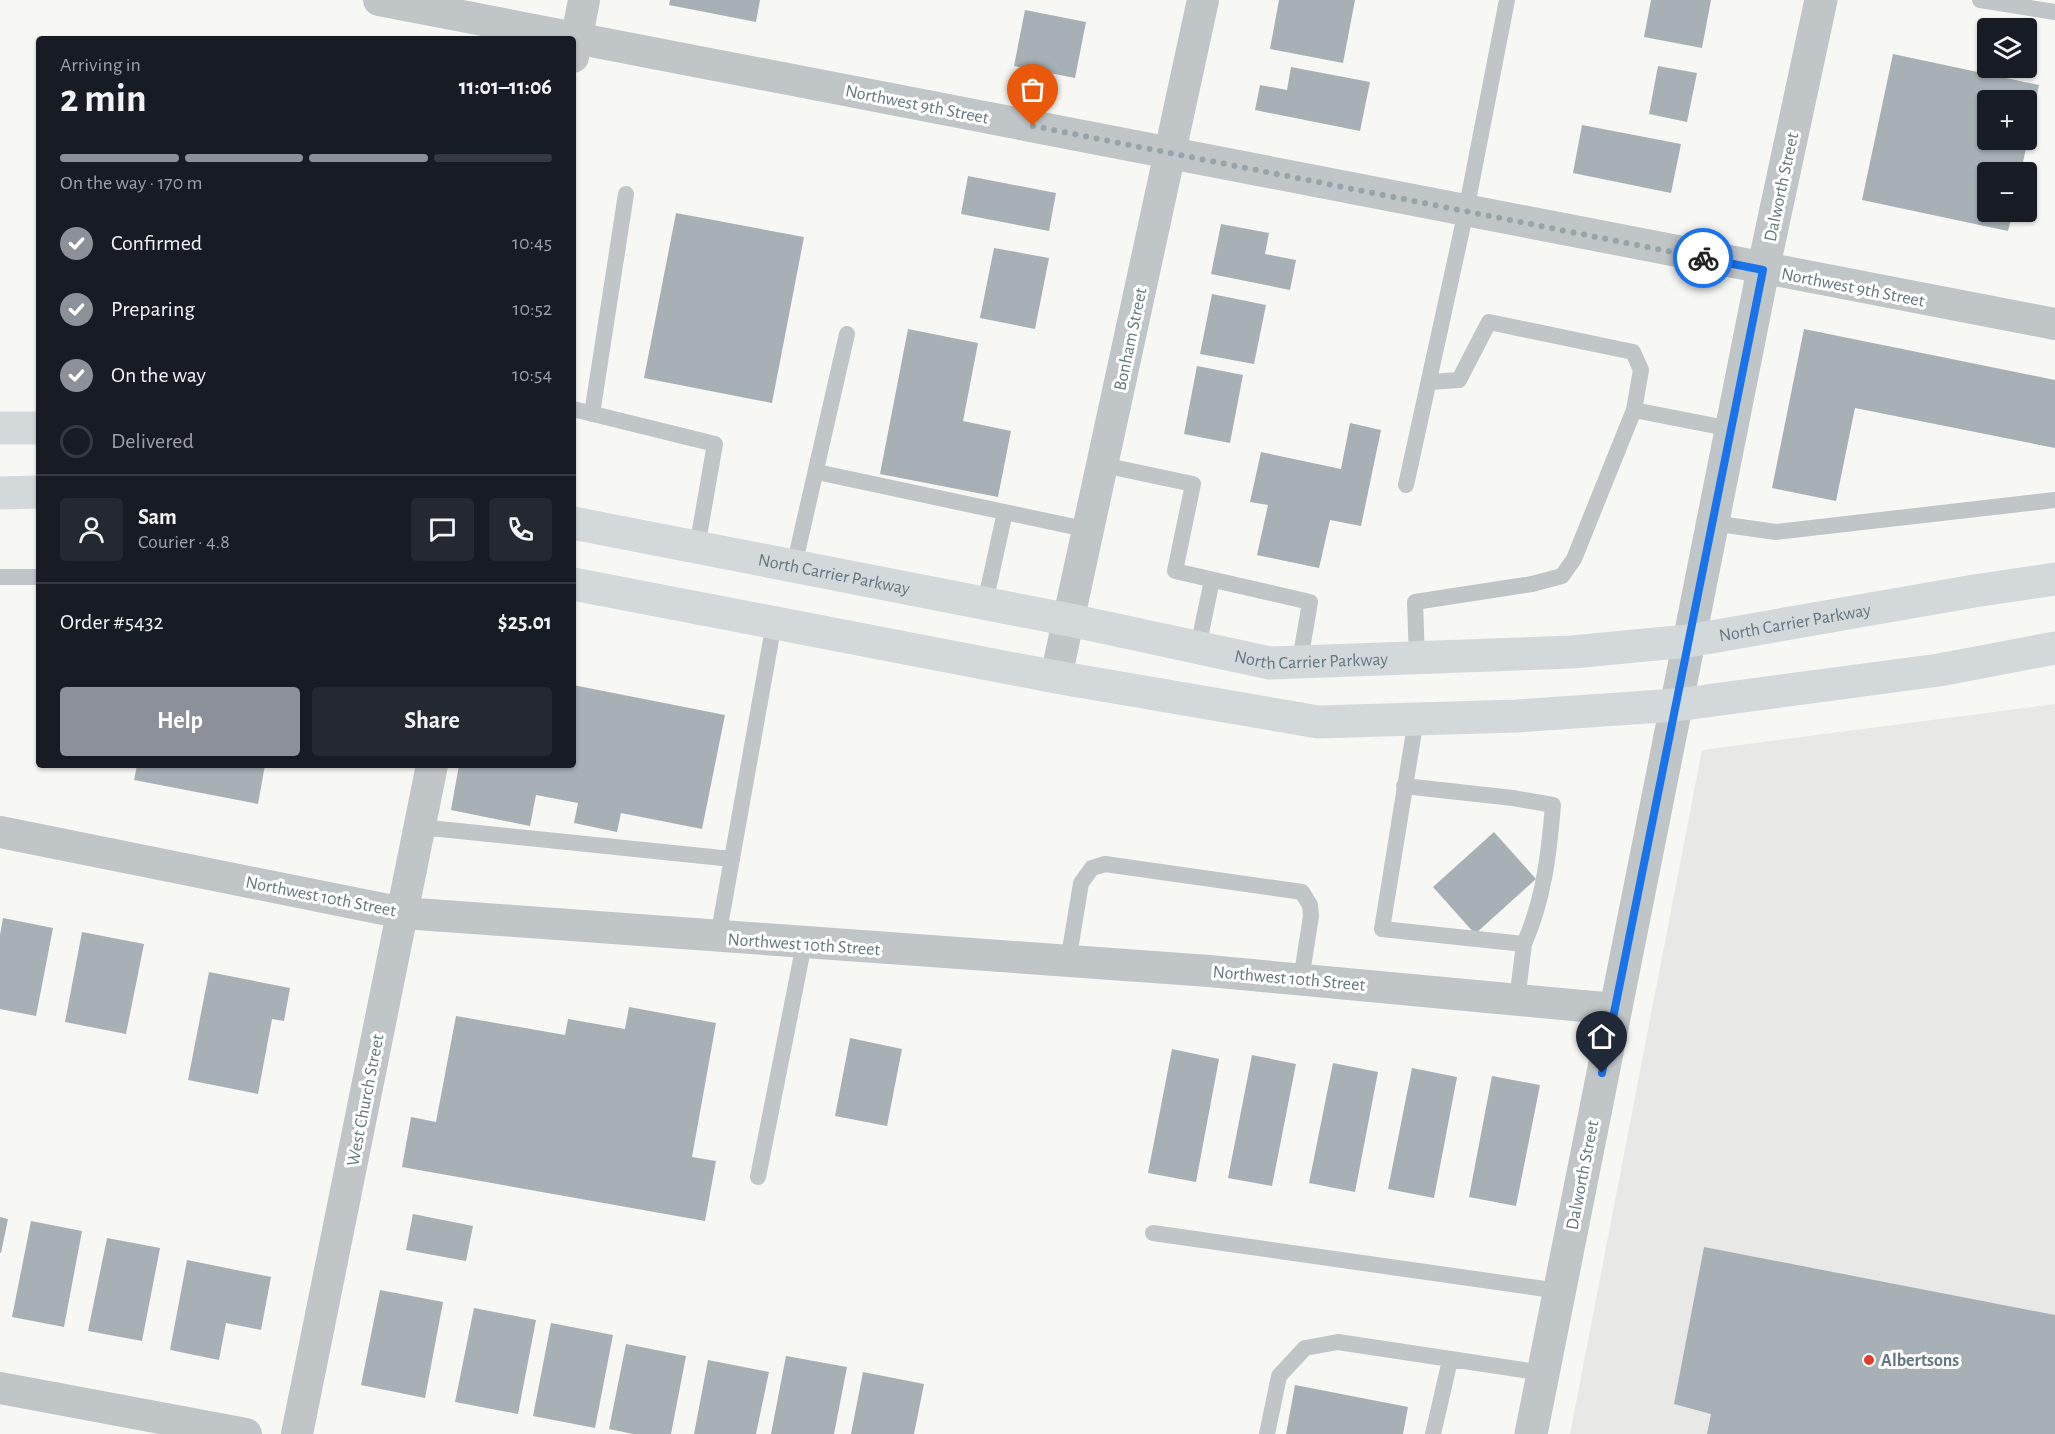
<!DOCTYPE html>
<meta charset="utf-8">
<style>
body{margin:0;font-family:"Alegreya Sans",sans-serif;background:#242831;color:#f1f3f6;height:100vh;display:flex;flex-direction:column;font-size:22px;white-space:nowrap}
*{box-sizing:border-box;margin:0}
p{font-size:20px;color:#9ea1a6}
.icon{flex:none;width:33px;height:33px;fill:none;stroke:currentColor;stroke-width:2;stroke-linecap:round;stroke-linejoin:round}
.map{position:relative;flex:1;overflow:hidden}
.details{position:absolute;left:36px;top:36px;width:540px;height:732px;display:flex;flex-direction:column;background:#171b24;border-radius:6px;box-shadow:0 2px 4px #0004}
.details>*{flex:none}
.buttons{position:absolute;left:1977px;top:18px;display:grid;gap:12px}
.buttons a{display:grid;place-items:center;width:60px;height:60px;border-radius:6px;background:#171b24;box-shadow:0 2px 4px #0004;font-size:30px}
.pin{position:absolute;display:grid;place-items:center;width:51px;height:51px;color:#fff;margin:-62px -26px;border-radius:50% 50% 50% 0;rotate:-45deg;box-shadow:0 0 6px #0007}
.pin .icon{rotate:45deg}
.courier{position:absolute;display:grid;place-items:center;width:60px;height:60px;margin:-30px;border:4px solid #1a73e8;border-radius:50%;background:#fff;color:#222;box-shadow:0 2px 8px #0007}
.head em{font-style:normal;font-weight:700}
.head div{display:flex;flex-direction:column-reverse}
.head{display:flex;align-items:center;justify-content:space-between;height:102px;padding:0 24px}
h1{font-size:39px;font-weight:700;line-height:45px}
.bar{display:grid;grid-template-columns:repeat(4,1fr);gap:9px 6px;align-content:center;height:72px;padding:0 24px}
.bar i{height:8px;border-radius:4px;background:#363941}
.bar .on{background:#8c9099}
.bar p{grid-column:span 4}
.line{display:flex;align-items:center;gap:15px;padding:0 24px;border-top:2px solid #363941}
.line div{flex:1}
.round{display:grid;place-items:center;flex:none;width:63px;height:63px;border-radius:6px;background:#242831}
ol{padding:0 24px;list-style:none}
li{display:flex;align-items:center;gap:18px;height:66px}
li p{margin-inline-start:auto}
li .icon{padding:6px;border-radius:50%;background:#8c9099;color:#fff;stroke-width:4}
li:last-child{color:#9ea1a6}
li i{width:33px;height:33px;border:3px solid #363941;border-radius:50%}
.action{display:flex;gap:12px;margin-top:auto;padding:12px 24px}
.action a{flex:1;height:69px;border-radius:6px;background:#8c9099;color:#fff;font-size:24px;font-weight:700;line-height:69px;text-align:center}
.action a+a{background:#242831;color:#f1f3f6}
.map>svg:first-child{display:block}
.built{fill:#e8e8e7}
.building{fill:#a7b1b5;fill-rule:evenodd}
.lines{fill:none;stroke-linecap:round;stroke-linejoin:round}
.service{stroke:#c0c5c8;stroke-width:16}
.minor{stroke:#c0c5c8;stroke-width:32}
.tertiary{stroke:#c0c5c8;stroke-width:33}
.secondary{stroke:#d3d9db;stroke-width:33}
.done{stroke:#96a3a8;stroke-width:6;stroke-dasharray:0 10.8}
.route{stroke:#1a73e8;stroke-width:8}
.poi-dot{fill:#e13f2a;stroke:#fff;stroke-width:2}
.labels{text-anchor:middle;stroke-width:6;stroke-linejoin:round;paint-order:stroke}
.street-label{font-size:18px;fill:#62767f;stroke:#fff}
.poi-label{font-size:18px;font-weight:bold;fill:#62767f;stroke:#fff;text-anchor:start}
</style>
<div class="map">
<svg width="2055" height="1434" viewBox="0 0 2055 1434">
<rect width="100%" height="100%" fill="#f7f7f4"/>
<!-- built -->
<path class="built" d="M 2055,704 L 2055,1434 L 1570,1434 L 1702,750 Z"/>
<!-- building -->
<path class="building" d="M 670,0 L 760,0 L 756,22 L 669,5 Z
M 1279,0 L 1355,0 L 1343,63 L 1270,49 Z
M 1651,0 L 1711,0 L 1702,48 L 1644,37 Z
M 1025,10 L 1086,22 L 1075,78 L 1014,66 Z
M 1893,54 L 2039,85 L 2021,172 L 1988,172 L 1988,212 L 2013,212 L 2008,231 L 1862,200 ZM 1988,100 L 2026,100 L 2026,140 L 1988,140 Z
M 1658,66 L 1697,73 L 1687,122 L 1649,114 Z
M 1291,67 L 1370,82 L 1360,131 L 1255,110 L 1260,85 L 1287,90 Z
M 1582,125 L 1681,144 L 1671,193 L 1573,173 Z
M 968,176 L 1056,193 L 1049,231 L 961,214 Z
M 676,213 L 804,237 L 772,403 L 644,378 Z
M 1221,224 L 1269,233 L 1265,254 L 1296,260 L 1290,290 L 1211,274 Z
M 994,248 L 1049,258 L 1035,329 L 980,318 Z
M 1212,294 L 1266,305 L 1254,364 L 1200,354 Z
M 908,329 L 978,343 L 963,421 L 1011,431 L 998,497 L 880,474 Z
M 1804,329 L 2055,380 L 2055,448 L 1855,408 L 1836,501 L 1772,488 Z
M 1197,366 L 1243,375 L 1230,443 L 1184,434 Z
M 1350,423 L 1381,430 L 1361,526 L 1330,520 L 1319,568 L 1257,555 L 1268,505 L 1250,502 L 1261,452 L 1341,469 Z
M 573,685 L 725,715 L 702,829 L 621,813 L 617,832 L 574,823 L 578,803 L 536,795 L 530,826 L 451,810 L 459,765 L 573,765 Z
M 137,765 L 265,765 L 258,804 L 134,780 Z
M 1494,832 L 1536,879 L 1475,934 L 1433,887 Z
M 3,918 L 53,928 L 36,1016 L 0,1009 L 0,935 Z
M 82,932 L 144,944 L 126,1034 L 65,1022 Z
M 209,972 L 290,988 L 284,1021 L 272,1019 L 258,1094 L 188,1080 Z
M 629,1007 L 716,1023 L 692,1157 L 716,1161 L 705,1221 L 402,1167 L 411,1117 L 436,1122 L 456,1016 L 565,1035 L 568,1019 L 625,1029 Z
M 850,1038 L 902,1049 L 887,1126 L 835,1116 Z
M 1172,1049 L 1219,1059 L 1196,1182 L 1148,1173 Z
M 1252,1055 L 1296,1064 L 1272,1186 L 1228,1178 Z
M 1333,1063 L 1378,1072 L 1355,1192 L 1309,1183 Z
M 1412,1068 L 1457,1077 L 1434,1198 L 1388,1189 Z
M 1492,1076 L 1540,1085 L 1516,1206 L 1469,1197 Z
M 413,1214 L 473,1226 L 466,1261 L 406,1250 Z
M 0,1217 L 8,1219 L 1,1253 L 0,1253 Z
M 31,1221 L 82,1231 L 64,1327 L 12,1317 Z
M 107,1238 L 160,1248 L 142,1341 L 88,1331 Z
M 1704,1247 L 2055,1315 L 2055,1434 L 1707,1434 L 1711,1414 L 1674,1404 Z
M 187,1260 L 271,1277 L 261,1330 L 226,1323 L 219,1360 L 170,1350 Z
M 380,1290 L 443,1302 L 425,1398 L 361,1385 Z
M 474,1308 L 536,1320 L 518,1414 L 455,1402 Z
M 551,1323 L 613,1335 L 595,1428 L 533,1416 Z
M 626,1344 L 686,1356 L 671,1434 L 633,1434 L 609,1429 Z
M 786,1356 L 847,1367 L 834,1434 L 771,1434 Z
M 708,1360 L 769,1372 L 756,1434 L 694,1434 Z
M 863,1372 L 924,1384 L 914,1434 L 851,1434 Z
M 1295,1385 L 1408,1407 L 1403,1434 L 1286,1434 Z"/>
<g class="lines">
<!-- service -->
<path class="service" d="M 1980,0 L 2055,12
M 1429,382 L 1459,380 L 1489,322 L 1633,352 L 1641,370 L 1634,410
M 573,409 L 715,444 L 697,547
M 592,414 L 626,194
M 1103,465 L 1193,484 L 1175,571 L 1310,602 L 1300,661
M 817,472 L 1089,530
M 1406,485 L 1466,211 L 1507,0
M 1712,523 L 1776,532 L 2055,500
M 794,566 L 847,334
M 0,577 L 39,577
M 985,603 L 1005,512
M 1198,647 L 1212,580
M 1417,658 L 1415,602 L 1532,584 L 1562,576 L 1574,559 L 1634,410 L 1731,429
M 1416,719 L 1382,929 L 1524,944 L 1517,1000
M 1404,786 L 1513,798 L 1553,805 C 1549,853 1544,899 1524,944
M 420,827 L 732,859
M 718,937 L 774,623
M 1068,962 L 1081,883 L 1092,868 L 1105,864 L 1302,892 L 1310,905 L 1311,916 L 1301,980
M 758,1177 L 804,944
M 1153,1233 L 1559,1291
M 1267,1434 L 1279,1376 L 1305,1348 L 1338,1342 L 1543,1373
M 1433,1434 L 1450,1360"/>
<!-- minor -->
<path class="minor" d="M 379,0 L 2055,324
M 573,57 L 584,0
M 1056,677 L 1203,0
M 0,832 L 403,913 L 1209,971 L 1615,1009
M 0,1388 L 246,1434
M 297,1434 L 432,765"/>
<!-- tertiary -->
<path class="tertiary" d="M 1531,1434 L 1763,270 L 1821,0"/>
<!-- secondary -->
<g class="secondary">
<path d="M 0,428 L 39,428"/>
<path d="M 0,493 L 39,492"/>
<path id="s1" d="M 573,523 L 1070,620 L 1270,663 L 1572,652 L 1688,641 L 1974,591 L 2055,579"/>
<path d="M 573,584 L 1056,677 L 1318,722 L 1517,716 L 1676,705 L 1939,670 L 2055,648"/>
</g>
</g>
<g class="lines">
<!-- done -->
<path class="done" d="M 1033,126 L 1703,258"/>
<!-- route -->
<path class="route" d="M 1602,1073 L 1763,270 L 1703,258"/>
</g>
<!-- markers -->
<circle class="poi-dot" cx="1869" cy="1360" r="6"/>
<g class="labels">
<!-- street labels -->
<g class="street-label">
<text transform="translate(917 104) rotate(11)" y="6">Northwest 9th Street</text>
<text transform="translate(1781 187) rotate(-78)" y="6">Dalworth Street</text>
<text transform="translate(1853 287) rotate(11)" y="6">Northwest 9th Street</text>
<text transform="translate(1130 339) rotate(-78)" y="6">Bonham Street</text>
<text dy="6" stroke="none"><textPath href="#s1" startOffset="266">North Carrier Parkway</textPath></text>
<text dy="6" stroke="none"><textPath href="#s1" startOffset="1238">North Carrier Parkway</textPath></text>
<text dy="6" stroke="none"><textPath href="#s1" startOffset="752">North Carrier Parkway</textPath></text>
<text transform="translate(321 896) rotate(11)" y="6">Northwest 10th Street</text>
<text transform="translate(804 944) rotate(4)" y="6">Northwest 10th Street</text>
<text transform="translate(1289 978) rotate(5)" y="6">Northwest 10th Street</text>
<text transform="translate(365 1100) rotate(-79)" y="6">West Church Street</text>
<text transform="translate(1582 1175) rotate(-79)" y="6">Dalworth Street</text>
</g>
<!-- poi labels -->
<g class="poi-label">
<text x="1881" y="1366">Albertsons</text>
</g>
</g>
</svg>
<div class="buttons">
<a><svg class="icon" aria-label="layers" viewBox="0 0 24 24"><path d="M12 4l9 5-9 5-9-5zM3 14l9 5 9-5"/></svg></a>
<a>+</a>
<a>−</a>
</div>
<div class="pin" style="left:1033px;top:126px;background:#ea580c"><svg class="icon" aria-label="bag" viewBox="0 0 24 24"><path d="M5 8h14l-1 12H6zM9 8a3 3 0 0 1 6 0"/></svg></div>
<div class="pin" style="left:1602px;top:1073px;background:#1f2937"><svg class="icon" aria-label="home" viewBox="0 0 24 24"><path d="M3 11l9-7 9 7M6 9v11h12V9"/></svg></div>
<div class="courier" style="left:1703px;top:258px"><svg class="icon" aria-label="bike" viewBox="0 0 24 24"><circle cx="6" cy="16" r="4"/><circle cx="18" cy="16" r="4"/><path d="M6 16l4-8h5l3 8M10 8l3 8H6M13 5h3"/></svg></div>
<section class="details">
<div class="head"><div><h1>2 min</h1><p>Arriving in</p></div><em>11:01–11:06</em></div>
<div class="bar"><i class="on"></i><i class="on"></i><i class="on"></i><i></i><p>On the way · 170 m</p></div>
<ol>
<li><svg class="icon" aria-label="check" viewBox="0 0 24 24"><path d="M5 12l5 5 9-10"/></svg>Confirmed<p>10:45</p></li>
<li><svg class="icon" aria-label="check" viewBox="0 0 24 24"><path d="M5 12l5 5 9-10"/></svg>Preparing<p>10:52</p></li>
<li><svg class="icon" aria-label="check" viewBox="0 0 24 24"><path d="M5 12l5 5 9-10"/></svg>On the way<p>10:54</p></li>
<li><i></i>Delivered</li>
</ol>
<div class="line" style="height:108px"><a class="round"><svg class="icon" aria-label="person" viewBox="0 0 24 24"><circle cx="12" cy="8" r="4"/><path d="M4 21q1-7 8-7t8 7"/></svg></a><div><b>Sam</b><p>Courier · 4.8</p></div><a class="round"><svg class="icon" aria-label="chat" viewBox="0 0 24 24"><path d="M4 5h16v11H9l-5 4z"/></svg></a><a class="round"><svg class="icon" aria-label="phone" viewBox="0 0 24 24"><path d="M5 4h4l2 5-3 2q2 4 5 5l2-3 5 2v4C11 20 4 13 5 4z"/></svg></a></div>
<div class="line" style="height:78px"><div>Order #5432</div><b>$25.01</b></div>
<div class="action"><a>Help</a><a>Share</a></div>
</section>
</div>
